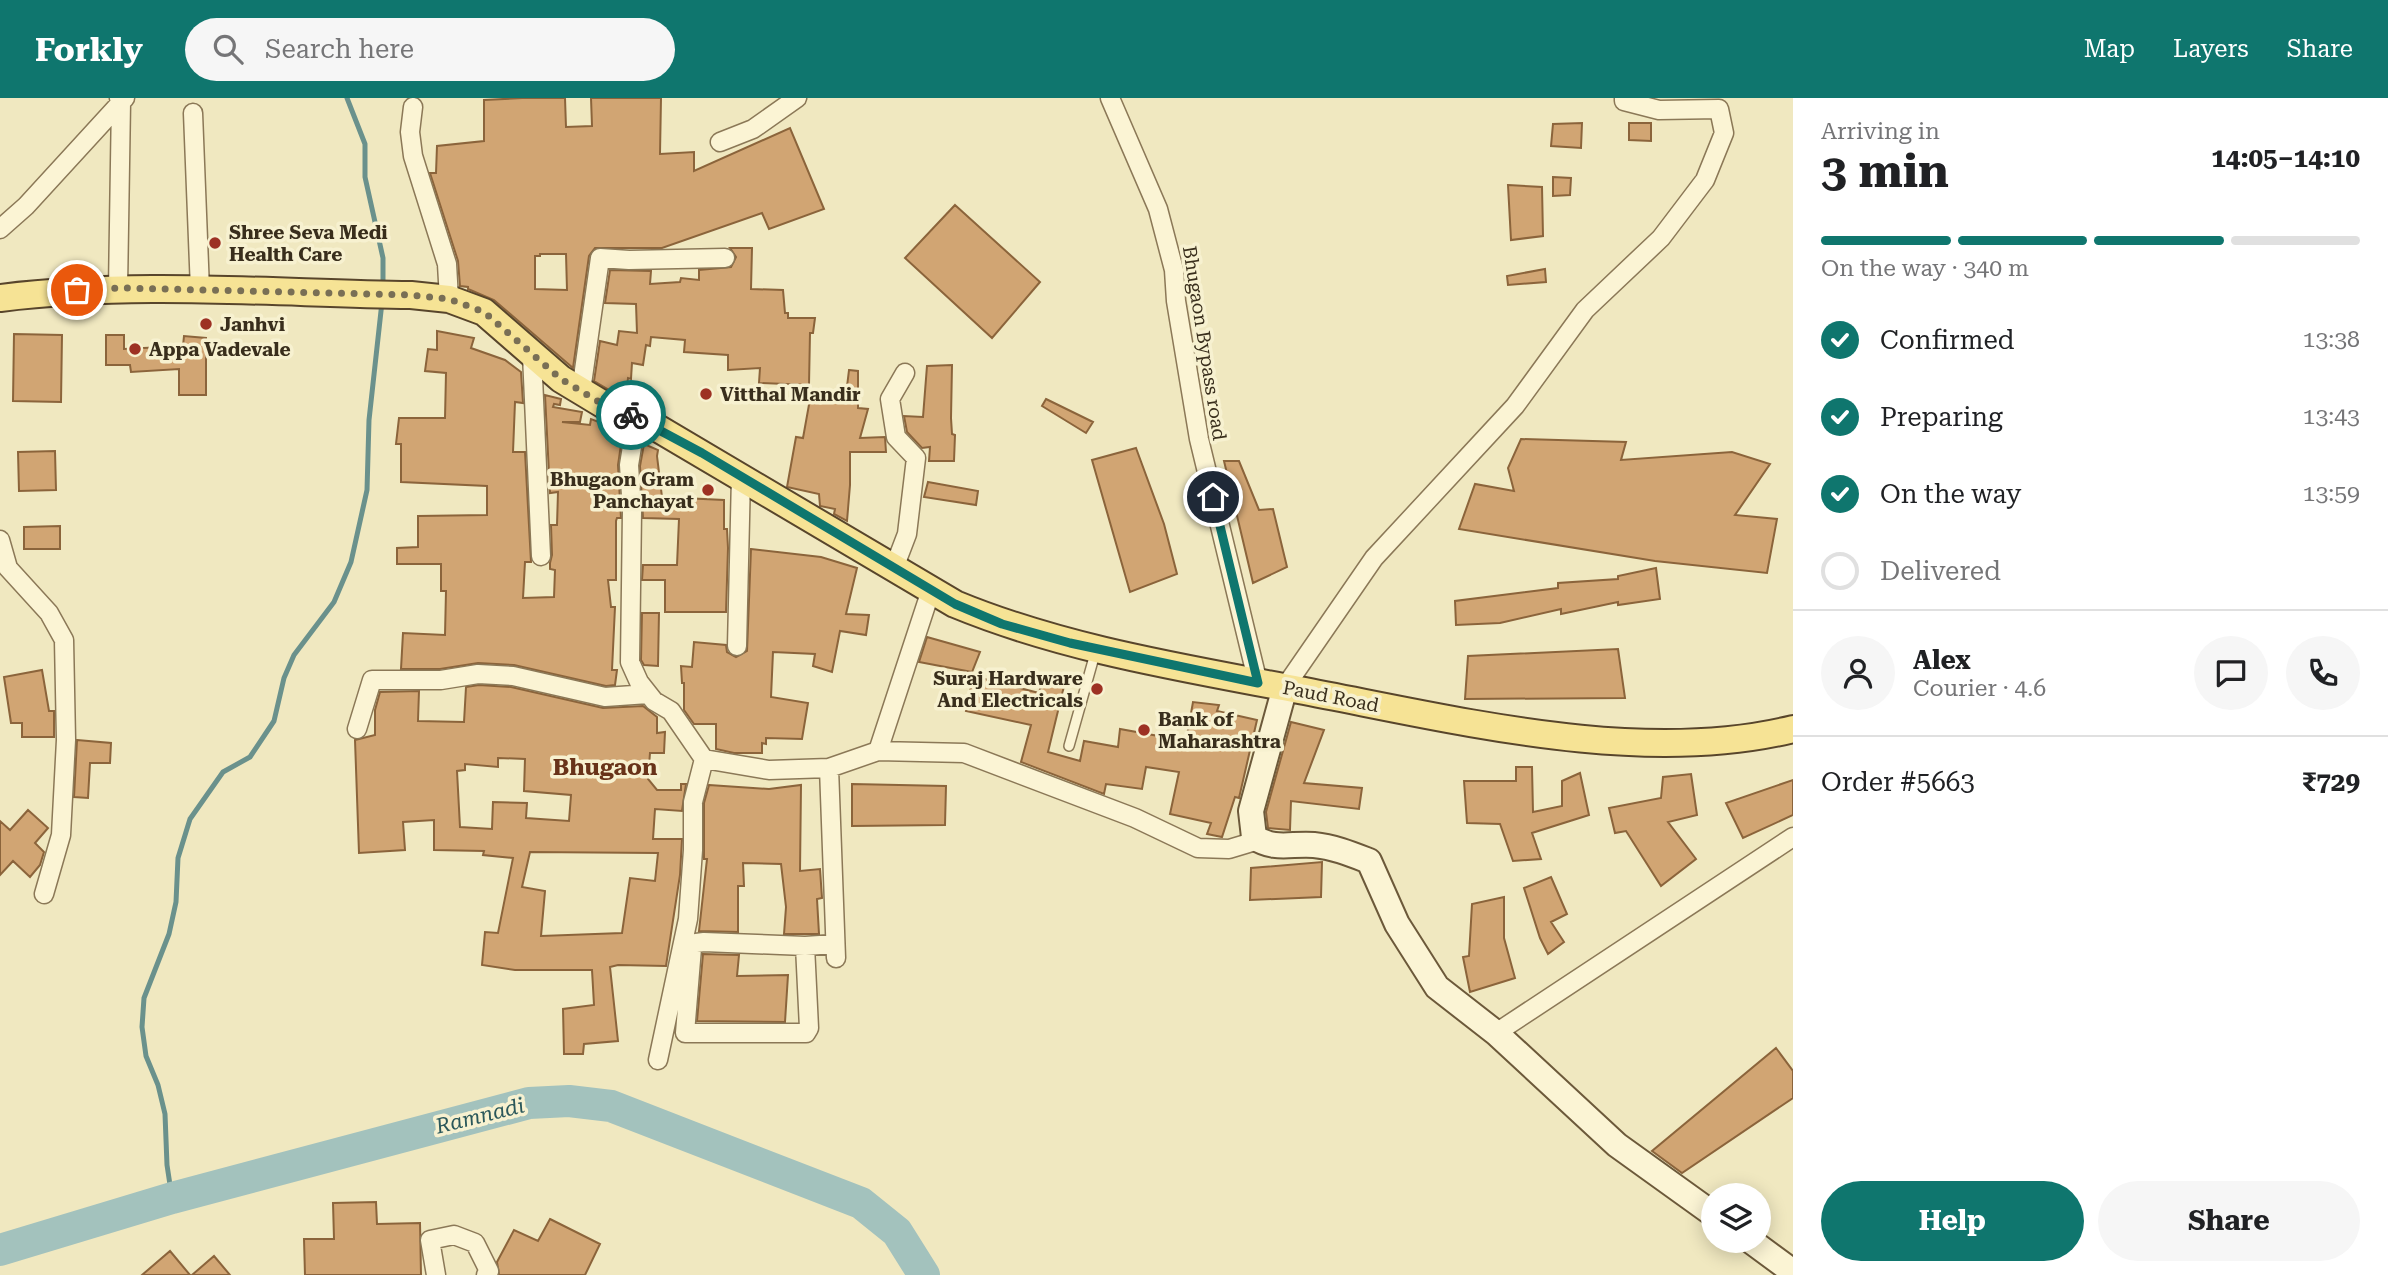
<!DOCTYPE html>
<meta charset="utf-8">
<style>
body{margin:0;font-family:"Roboto Serif",serif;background:#f6f6f6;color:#202124;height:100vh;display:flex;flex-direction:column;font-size:26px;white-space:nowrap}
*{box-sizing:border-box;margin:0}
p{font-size:23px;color:#757577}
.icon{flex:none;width:38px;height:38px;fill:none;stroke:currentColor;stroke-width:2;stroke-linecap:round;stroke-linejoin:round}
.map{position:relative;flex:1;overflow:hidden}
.details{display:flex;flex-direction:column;background:#fff;width:595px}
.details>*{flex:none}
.buttons{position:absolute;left:1701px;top:1085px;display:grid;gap:14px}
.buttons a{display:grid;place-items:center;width:70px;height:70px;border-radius:50%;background:#fff;box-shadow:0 4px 18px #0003;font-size:35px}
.pin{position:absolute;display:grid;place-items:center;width:60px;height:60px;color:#fff;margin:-30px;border:4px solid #fff;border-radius:50%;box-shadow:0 2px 7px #0007}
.courier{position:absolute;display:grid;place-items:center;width:70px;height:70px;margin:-35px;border:5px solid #0f766e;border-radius:50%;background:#fff;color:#222;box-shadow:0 2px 9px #0007}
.overview em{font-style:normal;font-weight:700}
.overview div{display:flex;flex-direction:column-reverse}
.overview{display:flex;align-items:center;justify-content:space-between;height:119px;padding:0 28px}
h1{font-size:46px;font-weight:700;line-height:52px}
.bar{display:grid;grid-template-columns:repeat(4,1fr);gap:10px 7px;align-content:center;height:84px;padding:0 28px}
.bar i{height:9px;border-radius:5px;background:#e0e0e0}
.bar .on{background:#0f766e}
.bar p{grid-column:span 4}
.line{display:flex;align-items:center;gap:18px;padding:0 28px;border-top:2px solid #e0e0e0}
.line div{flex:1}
.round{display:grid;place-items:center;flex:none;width:74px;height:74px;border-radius:37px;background:#f6f6f6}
ol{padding:0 28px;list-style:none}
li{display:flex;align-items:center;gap:21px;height:77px}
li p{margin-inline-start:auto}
li .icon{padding:7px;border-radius:50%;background:#0f766e;color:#fff;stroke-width:4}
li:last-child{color:#757577}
li i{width:38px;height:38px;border:4px solid #e0e0e0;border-radius:50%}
.action{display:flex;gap:14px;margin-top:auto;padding:14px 28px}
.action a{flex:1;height:80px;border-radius:42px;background:#0f766e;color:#fff;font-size:28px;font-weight:700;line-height:80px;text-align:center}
.action a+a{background:#f6f6f6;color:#202124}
header{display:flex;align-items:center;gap:42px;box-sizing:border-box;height:98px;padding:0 35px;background:#0f766e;color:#fff}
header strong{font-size:33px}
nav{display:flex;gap:38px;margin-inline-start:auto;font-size:24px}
.search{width:490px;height:63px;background:#f6f6f6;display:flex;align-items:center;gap:18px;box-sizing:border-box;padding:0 24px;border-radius:38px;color:#757577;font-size:26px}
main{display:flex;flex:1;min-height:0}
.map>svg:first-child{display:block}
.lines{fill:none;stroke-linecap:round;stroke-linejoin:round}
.stream{stroke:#6a918c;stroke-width:5}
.river{stroke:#a3c2bd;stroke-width:32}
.building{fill:#d1a573;stroke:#8b643b;stroke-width:2;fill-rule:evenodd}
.lane-casing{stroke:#8b7857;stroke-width:12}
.street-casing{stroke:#8b7857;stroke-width:21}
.secondary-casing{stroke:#6c593a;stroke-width:28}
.primary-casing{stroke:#58452b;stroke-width:30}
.lane{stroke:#fbf4d4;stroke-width:9}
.street{stroke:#fbf4d4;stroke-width:18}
.secondary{stroke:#fbf4d4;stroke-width:24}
.primary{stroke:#f6e395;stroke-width:26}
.done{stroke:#796f55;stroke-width:7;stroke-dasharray:0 12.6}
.route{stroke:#0f766e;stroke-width:9}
.poi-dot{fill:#9d3123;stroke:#f7f1d0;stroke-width:2.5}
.labels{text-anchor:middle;stroke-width:7;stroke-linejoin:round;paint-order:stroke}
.poi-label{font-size:19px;font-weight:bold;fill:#392e1c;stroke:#f7f1d0;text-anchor:start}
.street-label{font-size:19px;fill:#392e1c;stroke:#f7f1d0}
.water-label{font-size:21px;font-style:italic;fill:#2a575a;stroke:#f7f1d0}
.quarter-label{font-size:23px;font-weight:bold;fill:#683319;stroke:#f7f1d0}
</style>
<header>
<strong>Forkly</strong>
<div class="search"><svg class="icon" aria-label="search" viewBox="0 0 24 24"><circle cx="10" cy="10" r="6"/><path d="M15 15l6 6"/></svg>Search here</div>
<nav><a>Map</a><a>Layers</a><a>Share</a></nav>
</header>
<main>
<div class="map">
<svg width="1793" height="1177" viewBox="0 0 1793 1177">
<rect width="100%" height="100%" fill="#f0e8c0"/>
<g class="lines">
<!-- stream -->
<path class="stream" d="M 347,0 L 365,46 L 365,79 L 383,160 L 383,187
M 172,1100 L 167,1067 L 165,1016 L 158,987 L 146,958 L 142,929 L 144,900 L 169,836 L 176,804 L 178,760 L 190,721 L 223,674 L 250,659 L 274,623 L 284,580 L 294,557 L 334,504 L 351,464 L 367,392 L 369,322 L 382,204"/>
<!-- river -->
<path class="river" d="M 0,1152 L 172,1100 L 529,1005 L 569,1003 L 611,1008 L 861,1105 L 897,1134 L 924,1177"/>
</g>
<!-- building -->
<path class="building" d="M 522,0 L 565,0 L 566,29 L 592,28 L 591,0 L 661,0 L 660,56 L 694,54 L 694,73 L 790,30 L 824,111 L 769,131 L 762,115 L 662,150 L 595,150 L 589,158 L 573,270 L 494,202 L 468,191 L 468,189 L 460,188 L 458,163 L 430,75 L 436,75 L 437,48 L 484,43 L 484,2 ZM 540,156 L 566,156 L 567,192 L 535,191 L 535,158 L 540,158 Z
M 1582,25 L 1581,50 L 1551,48 L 1553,26 Z
M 1629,25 L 1651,25 L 1651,43 L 1629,42 Z
M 1553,79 L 1571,80 L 1570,97 L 1553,98 Z
M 1508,87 L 1542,89 L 1543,138 L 1511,142 Z
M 955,107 L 1040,184 L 992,240 L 905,160 Z
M 730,150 L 752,150 L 751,191 L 783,192 L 785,215 L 788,215 L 788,220 L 815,220 L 813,235 L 810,235 L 809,287 L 759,285 L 760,270 L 728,272 L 728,257 L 684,254 L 685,242 L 651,239 L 650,248 L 646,247 L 643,267 L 632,265 L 631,281 L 628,280 L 627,289 L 624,289 L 621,299 L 594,283 L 600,243 L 617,247 L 619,233 L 637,235 L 636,206 L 605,205 L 610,172 L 651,173 L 650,186 L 680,184 L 681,180 L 699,182 L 699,172 L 731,169 L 736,159 Z
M 1545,171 L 1546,184 L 1508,187 L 1507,178 Z
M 437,233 L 474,240 L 471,250 L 505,262 L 521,274 L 523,305 L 515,304 L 513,354 L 525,354 L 531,464 L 525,464 L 523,500 L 554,499 L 555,472 L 550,471 L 550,465 L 552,457 L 551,427 L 557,427 L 558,394 L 550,395 L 545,297 L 561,301 L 560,307 L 554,306 L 553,309 L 582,314 L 580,324 L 562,324 L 590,327 L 591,321 L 623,333 L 618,367 L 621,420 L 617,420 L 616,423 L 616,482 L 608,482 L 611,509 L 615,509 L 612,572 L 617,572 L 615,587 L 606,588 L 514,567 L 478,565 L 440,571 L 401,571 L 403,535 L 445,537 L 446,493 L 441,493 L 441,466 L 397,466 L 397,450 L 418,449 L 418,418 L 487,417 L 487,388 L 401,384 L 401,346 L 396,346 L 399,320 L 445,320 L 446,275 L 425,273 L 428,251 L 437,252 Z
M 14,236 L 62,237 L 61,304 L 13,303 Z
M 106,237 L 124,237 L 124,251 L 183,248 L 184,238 L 206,240 L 206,297 L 179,297 L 179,271 L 131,274 L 130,267 L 106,267 Z
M 952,267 L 951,320 L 952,336 L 955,337 L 954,363 L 929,363 L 930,349 L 922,350 L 907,334 L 904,318 L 923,319 L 927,268 Z
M 849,272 L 858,273 L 858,310 L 868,311 L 860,340 L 885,339 L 886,354 L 850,354 L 850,387 L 847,423 L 834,416 L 835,411 L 820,408 L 819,396 L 787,389 L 796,339 L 803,340 L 810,301 L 845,305 Z
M 1046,301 L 1093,324 L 1086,335 L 1042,308 Z
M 1521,341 L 1626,344 L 1621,362 L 1732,354 L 1770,366 L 1735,417 L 1777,421 L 1767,475 L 1655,463 L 1459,431 L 1475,386 L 1514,393 L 1508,370 Z
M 644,346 L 658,352 L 657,358 L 662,399 L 724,402 L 724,431 L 727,431 L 728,450 L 726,514 L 665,514 L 665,482 L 642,482 L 643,467 L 677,467 L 679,421 L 643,420 L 640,368 Z
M 1136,350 L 1164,426 L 1177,476 L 1130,494 L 1092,362 Z
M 55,353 L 56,392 L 19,393 L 18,354 Z
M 1224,363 L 1239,363 L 1259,412 L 1273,411 L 1287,469 L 1253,485 Z
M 928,384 L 978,393 L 976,407 L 924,399 Z
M 60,428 L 60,451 L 24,451 L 24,429 Z
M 751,451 L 821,459 L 857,470 L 846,516 L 869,517 L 866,537 L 840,533 L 832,574 L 813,568 L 815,556 L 773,554 L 771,599 L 808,605 L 802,641 L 766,640 L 766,646 L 762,645 L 762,655 L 734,655 L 716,651 L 716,626 L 694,626 L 684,612 L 684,585 L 682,585 L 681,568 L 692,569 L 694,544 L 726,547 L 727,554 L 736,559 L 747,553 Z
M 1656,470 L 1660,501 L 1618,507 L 1618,504 L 1561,516 L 1561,511 L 1500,525 L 1456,527 L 1455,503 L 1558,490 L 1558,485 L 1618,481 L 1618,478 Z
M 642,515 L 659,515 L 658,568 L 644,567 L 641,562 Z
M 927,539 L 980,554 L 972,574 L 919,564 Z
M 1618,551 L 1625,600 L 1465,601 L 1468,558 Z
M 42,572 L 49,613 L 54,613 L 54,639 L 22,639 L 22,625 L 11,625 L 4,579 Z
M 973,578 L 1039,595 L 1043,580 L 1065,584 L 1048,654 L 1080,663 L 1084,643 L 1118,649 L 1120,631 L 1186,643 L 1193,604 L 1219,607 L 1217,613 L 1257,622 L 1239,700 L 1235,699 L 1222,739 L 1207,736 L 1211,725 L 1170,716 L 1179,674 L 1146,669 L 1142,691 L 1106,686 L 1104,696 L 1021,664 L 1031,627 L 966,613 Z
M 479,587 L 511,589 L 603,610 L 643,608 L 657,619 L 657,635 L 665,634 L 664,655 L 650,655 L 648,681 L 657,692 L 681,692 L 681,686 L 686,686 L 682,713 L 655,711 L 653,741 L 682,741 L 680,777 L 666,868 L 618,867 L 610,869 L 618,943 L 584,946 L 583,956 L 564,956 L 563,911 L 594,907 L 592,872 L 515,872 L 482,867 L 485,834 L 498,835 L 513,760 L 483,757 L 484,753 L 434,752 L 434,722 L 403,724 L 405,752 L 359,755 L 355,642 L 375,637 L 375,612 L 380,594 L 419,593 L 418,623 L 464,624 L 466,589 ZM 498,660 L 525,661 L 524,693 L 571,697 L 569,723 L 526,720 L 527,705 L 493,704 L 492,731 L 460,729 L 457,673 L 465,672 L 465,666 L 498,669 ZM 530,754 L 658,755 L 655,783 L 630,780 L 622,835 L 541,838 L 545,793 L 522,789 Z
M 1291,624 L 1324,632 L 1304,685 L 1362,690 L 1359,711 L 1291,703 L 1290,732 L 1268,730 L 1266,714 Z
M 77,642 L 111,645 L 110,665 L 90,665 L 88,700 L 74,699 Z
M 1516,669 L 1532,669 L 1533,714 L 1562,708 L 1562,683 L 1580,675 L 1589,717 L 1532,735 L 1541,761 L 1513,763 L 1500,726 L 1467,725 L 1464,683 L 1516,683 Z
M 1691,676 L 1697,717 L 1668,724 L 1696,761 L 1661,788 L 1626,733 L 1615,735 L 1609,710 L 1661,700 L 1663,679 Z
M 1793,682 L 1793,717 L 1743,740 L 1726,705 Z
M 852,686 L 946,688 L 945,727 L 852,728 Z
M 709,687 L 769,691 L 801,687 L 800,773 L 820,771 L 822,800 L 817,801 L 819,836 L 784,836 L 786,809 L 781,766 L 743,765 L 744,788 L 738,788 L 738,834 L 699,833 L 707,761 L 704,761 L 704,705 Z
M 28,712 L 48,730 L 35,745 L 44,754 L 40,767 L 30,779 L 13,763 L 0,777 L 0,723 L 10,732 Z
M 1322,764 L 1321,799 L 1250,802 L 1251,770 Z
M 1551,779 L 1567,816 L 1551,824 L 1564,844 L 1548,856 L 1540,840 L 1524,790 Z
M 1504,799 L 1504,840 L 1515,880 L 1470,894 L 1463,859 L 1469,858 L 1472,806 Z
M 703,856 L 739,857 L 737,878 L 788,877 L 785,924 L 697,923 Z
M 1776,950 L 1793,973 L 1793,1000 L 1682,1075 L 1652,1053 Z
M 376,1104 L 377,1126 L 420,1125 L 421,1177 L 305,1177 L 304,1141 L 334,1141 L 333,1105 Z
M 550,1121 L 600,1146 L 585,1177 L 499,1177 L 497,1164 L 514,1132 L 538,1143 Z
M 170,1153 L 190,1177 L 142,1177 Z
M 214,1158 L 230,1177 L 192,1177 Z"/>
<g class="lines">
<!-- lane casing -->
<g class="lane-casing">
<path id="lane" d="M 1069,648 L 1096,552"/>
</g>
<!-- street casing -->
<g class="street-casing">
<path id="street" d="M 1110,0 L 1158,111 L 1174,172 L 1176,203 L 1199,341 L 1258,585
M 413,9 L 410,34 L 413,58 L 447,166 L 449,201
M 193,15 L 200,192
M 720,44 L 753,31 L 797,0
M 0,131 L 26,108 L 125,0
M 118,190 L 121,4 L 119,0
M 532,257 L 541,458
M 581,293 L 600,160 L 629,162 L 725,160
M 637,318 L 629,367 L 632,413 L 630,564 L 639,584 L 654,603 L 671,613 L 704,661 L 769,672 L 829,670 L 878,653
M 0,442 L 8,470 L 49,515 L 64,542 L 66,642 L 61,737 L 44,796
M 894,470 L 907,436 L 916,360 L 896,339 L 890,301 L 905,275
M 931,492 L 878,653 L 964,655 L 1135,720 L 1198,750 L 1229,751 L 1259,742
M 737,548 L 741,379
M 1285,589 L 1374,460 L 1515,308 L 1585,212 L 1661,140 L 1705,82 L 1724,35 L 1719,11 L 1659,12 L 1624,3 L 1624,0
M 357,631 L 372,582 L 441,582 L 478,576 L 513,578 L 605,599 L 648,596
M 829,670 L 836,860
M 805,848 L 809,930 L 806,935 L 685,935 L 692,850 L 696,845 L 704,844 L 805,848 L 835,846
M 1496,935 L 1793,739
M 658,962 L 688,821 L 693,752 L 693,704 L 704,661
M 436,1177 L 430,1142 L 454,1137 L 475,1145 L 489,1173 L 486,1177"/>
</g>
<!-- secondary casing -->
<g class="secondary-casing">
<path id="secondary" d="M 1285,589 L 1251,713 L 1254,739 C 1275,753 1291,745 1314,747 C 1334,749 1351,756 1369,763 L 1397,826 L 1437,889 L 1496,935 L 1617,1047 L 1713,1116
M 1751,1143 L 1793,1174"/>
</g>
<!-- primary casing -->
<g class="primary-casing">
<path id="primary" d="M 0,200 C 136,183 274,195 411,197 L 449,201 L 484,214 L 561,281 L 619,316 L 637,318 L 955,506 C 1064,551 1184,570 1299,592 C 1453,621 1639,669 1793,631"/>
</g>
<!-- lane -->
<use href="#lane" class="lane"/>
<!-- street -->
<use href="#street" class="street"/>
<!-- secondary -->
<use href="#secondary" class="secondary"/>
<!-- primary -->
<use href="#primary" class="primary"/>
</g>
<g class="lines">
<!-- done -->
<path class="done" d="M 77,192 L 123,190 L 411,197 L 449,201 L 484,214 L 561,281 L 619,316 L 631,317"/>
<!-- route -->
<path class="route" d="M 631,317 L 702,355 L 955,506 L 1002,526 L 1070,545 L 1258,585 L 1213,399"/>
</g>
<!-- markers -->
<g class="poi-dot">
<circle cx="215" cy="145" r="7"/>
<circle cx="206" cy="226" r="7"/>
<circle cx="135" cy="251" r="7"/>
<circle cx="706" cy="296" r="7"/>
<circle cx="708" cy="392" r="7"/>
<circle cx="1097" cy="591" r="7"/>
<circle cx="1144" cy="632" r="7"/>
</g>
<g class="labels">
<!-- poi labels -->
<g class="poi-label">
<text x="229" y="141">Shree Seva Medi<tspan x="229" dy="22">Health Care</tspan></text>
<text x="220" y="233">Janhvi</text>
<text x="149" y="258">Appa Vadevale</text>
<text x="720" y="303">Vitthal Mandir</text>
<text x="694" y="388" text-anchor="end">Bhugaon Gram<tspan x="694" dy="22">Panchayat</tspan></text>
<text x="1083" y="587" text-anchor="end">Suraj Hardware<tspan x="1083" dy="22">And Electricals</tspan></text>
<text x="1158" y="628">Bank of<tspan x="1158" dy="22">Maharashtra</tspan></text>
</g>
<!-- street labels -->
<g class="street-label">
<text transform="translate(1205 245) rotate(81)" y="7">Bhugaon Bypass road</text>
<text transform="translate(1331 598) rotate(11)" y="7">Paud Road</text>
</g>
<!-- water labels -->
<g class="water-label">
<text transform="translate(480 1018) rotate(-14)" y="7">Ramnadi</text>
</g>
<!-- quarter labels -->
<g class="quarter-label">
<text x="605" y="677">Bhugaon</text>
</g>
</g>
</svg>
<div class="buttons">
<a><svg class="icon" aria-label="layers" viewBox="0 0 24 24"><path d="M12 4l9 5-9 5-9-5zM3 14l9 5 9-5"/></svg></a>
</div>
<div class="pin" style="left:77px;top:192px;background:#ea580c"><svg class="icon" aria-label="bag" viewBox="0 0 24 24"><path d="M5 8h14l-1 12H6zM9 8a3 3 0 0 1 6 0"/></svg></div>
<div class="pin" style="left:1213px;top:399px;background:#1f2937"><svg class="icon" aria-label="home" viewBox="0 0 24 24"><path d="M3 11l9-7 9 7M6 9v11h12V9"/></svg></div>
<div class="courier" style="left:631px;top:317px"><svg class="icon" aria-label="bike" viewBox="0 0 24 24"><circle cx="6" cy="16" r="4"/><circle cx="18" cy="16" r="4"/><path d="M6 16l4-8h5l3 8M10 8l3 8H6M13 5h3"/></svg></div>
</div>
<section class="details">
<div class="overview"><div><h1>3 min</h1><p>Arriving in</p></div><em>14:05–14:10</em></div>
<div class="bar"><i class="on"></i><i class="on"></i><i class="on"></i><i></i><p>On the way · 340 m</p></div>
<ol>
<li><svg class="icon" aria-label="check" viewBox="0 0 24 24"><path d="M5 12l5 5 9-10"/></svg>Confirmed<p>13:38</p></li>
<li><svg class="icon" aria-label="check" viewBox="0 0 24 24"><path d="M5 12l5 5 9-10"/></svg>Preparing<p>13:43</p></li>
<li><svg class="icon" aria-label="check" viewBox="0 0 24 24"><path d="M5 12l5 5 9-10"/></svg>On the way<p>13:59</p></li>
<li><i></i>Delivered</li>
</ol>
<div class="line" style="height:126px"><a class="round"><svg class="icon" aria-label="person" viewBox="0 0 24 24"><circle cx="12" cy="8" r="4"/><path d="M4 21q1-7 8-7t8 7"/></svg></a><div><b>Alex</b><p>Courier · 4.6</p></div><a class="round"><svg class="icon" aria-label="chat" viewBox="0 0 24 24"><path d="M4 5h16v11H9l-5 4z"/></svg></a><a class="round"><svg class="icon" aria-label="phone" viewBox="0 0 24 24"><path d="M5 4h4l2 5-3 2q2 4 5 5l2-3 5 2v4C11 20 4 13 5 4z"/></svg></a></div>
<div class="line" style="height:91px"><div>Order #5663</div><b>₹729</b></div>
<div class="action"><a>Help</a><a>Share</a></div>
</section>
</main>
